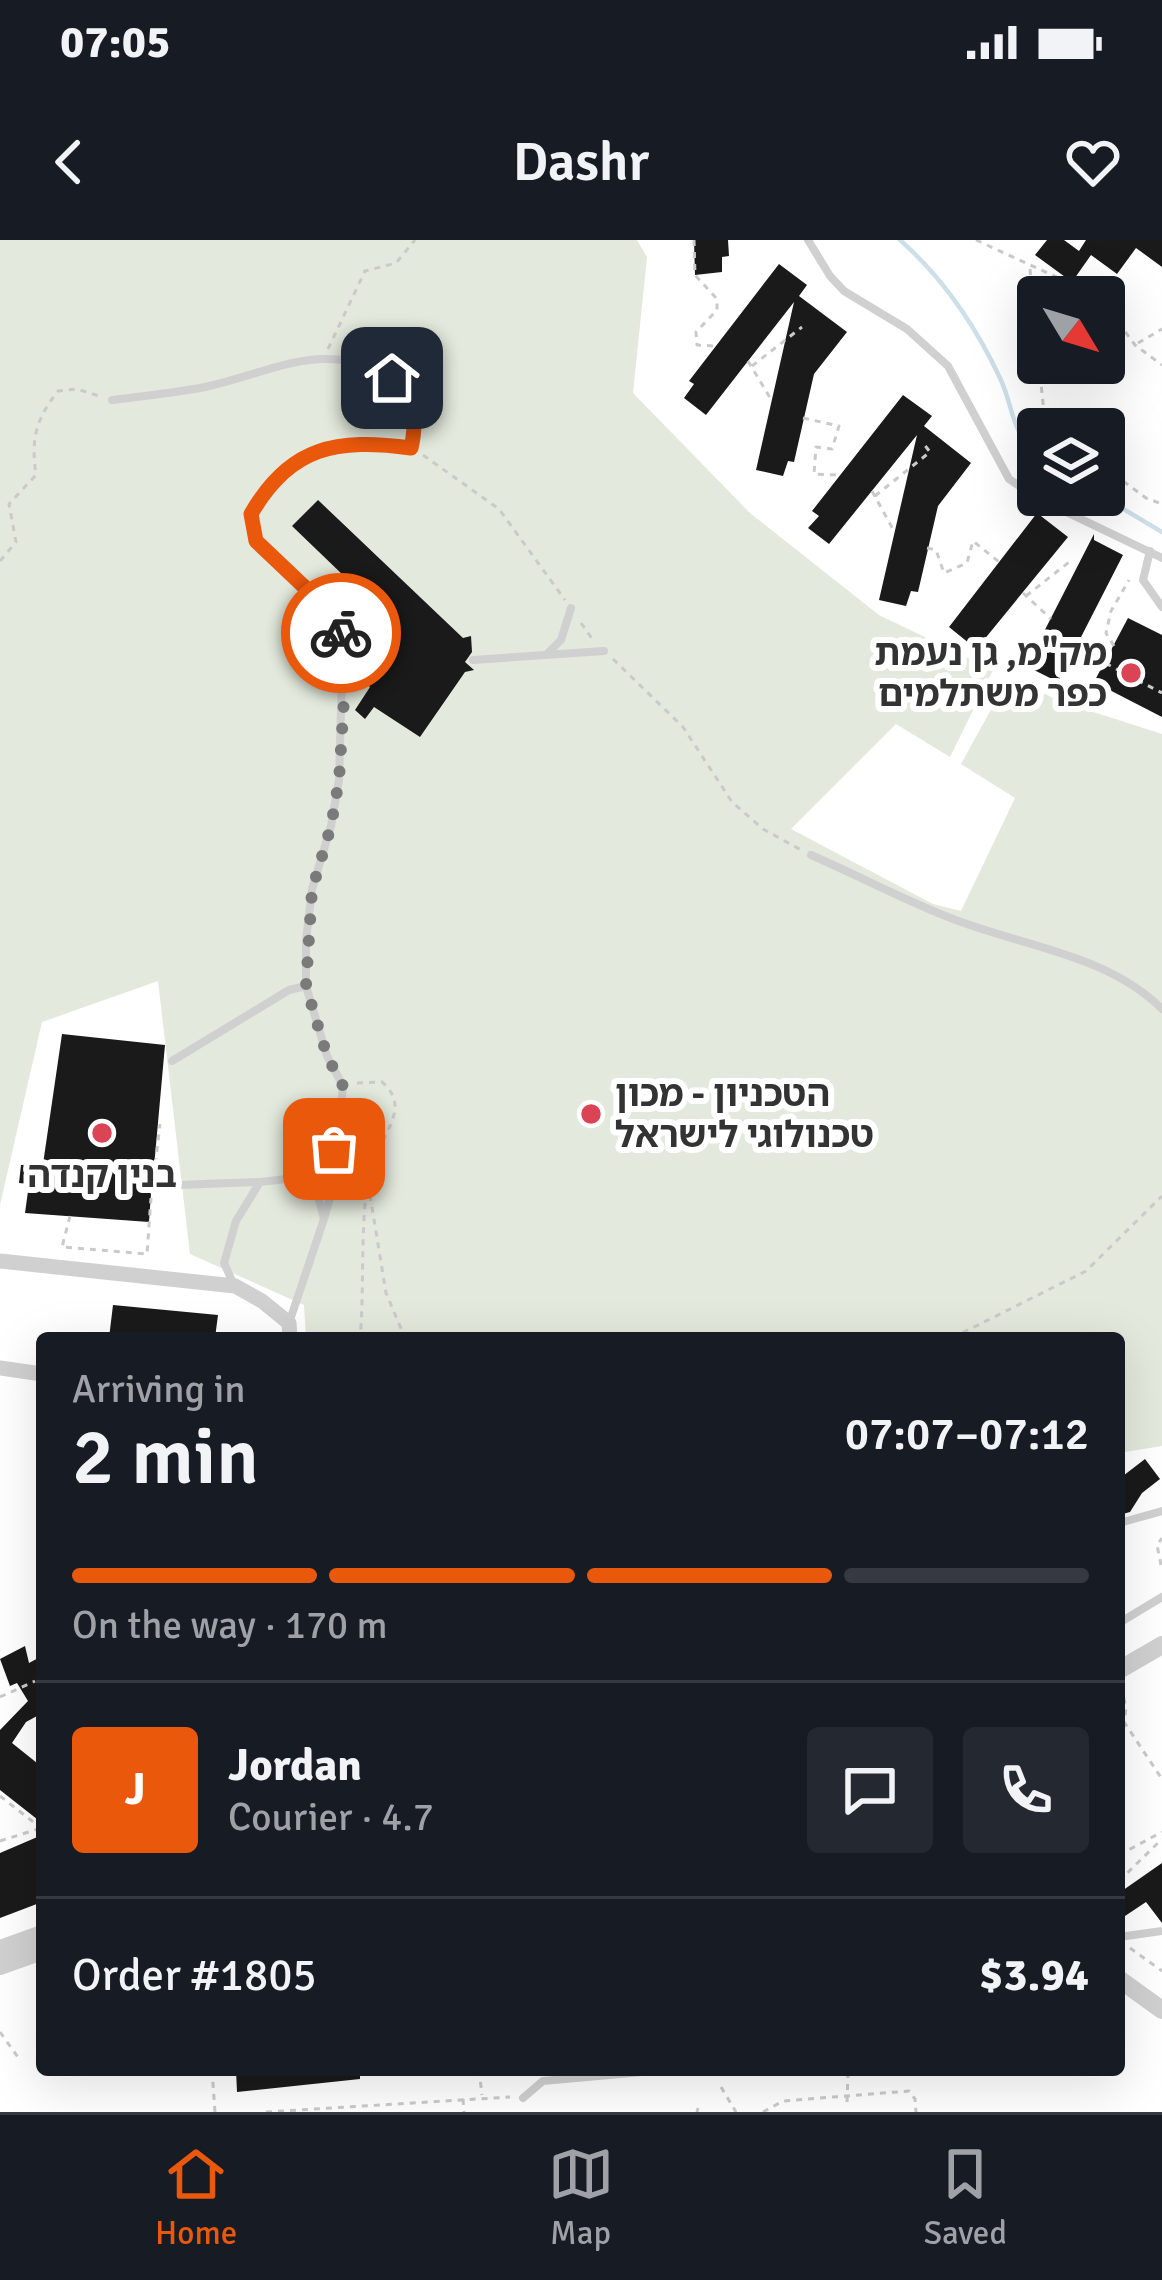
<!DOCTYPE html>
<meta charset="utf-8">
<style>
body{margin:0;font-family:Signika,"Noto Sans Hebrew",sans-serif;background:#242831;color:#f1f3f6;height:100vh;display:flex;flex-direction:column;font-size:45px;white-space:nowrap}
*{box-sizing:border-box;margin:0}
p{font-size:39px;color:#9ea1a6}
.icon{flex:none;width:66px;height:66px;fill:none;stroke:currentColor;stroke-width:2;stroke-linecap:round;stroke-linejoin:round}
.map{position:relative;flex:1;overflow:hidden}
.drawer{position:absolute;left:36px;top:1092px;width:1089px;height:744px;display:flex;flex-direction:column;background:#171b24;border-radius:12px;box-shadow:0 12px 48px #0002}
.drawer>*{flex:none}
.needle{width:78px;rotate:128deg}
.tools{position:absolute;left:1017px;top:36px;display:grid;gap:24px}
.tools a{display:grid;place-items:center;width:108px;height:108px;border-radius:12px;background:#171b24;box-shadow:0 12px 48px #0002;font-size:60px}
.pin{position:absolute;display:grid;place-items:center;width:102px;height:102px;color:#fff;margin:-51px;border-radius:24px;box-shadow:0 6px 18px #0006}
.courier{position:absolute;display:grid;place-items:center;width:120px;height:120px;margin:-60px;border:9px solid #ea580c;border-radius:50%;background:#fff;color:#222;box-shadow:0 3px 15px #0007}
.headline em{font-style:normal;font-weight:600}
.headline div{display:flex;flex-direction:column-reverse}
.headline{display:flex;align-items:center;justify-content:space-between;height:204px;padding:0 36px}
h1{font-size:78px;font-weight:600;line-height:90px}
.bar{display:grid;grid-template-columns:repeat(4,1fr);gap:18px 12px;align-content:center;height:144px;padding:0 36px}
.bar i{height:15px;border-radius:9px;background:#363941}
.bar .active{background:#ea580c}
.bar p{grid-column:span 4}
.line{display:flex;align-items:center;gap:30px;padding:0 36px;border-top:3px solid #363941}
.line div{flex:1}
.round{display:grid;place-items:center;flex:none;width:126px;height:126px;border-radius:12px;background:#242831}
.status{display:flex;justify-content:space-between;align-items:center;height:84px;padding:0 60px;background:#171b24;direction:ltr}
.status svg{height:33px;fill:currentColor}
header{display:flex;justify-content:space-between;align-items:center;height:156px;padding:0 36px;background:#171b24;font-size:54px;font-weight:600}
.tab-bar{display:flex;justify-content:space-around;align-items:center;height:168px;border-top:3px solid #363941;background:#171b24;font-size:33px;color:#9ea1a6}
.tab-bar a{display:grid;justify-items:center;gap:6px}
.tab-bar .active{color:#ea580c}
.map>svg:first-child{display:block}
.green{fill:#e3e9dc}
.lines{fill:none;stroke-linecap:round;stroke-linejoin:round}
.stream{stroke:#cde0ea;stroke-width:4.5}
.building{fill:#1a1a1a}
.path{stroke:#cacaca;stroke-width:3;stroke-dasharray:6 6;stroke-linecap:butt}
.service{stroke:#d0d0d0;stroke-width:8}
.minor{stroke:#d0d0d0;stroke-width:15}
.tertiary{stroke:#d0d0d0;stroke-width:18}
.done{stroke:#7a7a7a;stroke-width:12;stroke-dasharray:0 21.6}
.route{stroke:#ea580c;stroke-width:15}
.poi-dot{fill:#db4454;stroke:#fff;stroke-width:4.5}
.labels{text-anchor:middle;stroke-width:12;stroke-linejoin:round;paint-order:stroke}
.poi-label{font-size:36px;font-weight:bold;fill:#333;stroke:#fff;text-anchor:end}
</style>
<div class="status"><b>07:05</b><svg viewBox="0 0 49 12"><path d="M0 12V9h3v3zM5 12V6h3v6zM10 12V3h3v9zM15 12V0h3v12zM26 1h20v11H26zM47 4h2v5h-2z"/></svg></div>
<header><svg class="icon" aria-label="back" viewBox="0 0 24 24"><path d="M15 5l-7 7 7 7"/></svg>Dashr<svg class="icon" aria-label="heart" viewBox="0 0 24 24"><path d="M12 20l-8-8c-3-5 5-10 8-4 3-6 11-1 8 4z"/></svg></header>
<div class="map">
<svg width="1162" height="1872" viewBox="0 0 1162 1872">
<rect width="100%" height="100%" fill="#fff"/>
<!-- green -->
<path class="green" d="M 0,0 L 637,0 L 647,17 L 633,153 L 750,273 L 879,375 L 993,430 L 950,517 L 896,484 L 791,589 L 933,664 L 961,671 L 1015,558 L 961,524 L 1009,437 L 1062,462 L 1162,494 L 1162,1206 L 1119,1213 L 1119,1098 L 306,1098 L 304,1065 L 190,1014 L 158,741 L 42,782 L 0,965 Z"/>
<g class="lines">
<!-- stream -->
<path class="stream" d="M 900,0 C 942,37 976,87 1000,138 C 1014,167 1010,193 1038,212
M 1100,255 L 1162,292"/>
</g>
<!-- building -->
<path class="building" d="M 694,0 L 728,0 L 729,16 L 722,17 L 722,32 L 695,35 Z
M 1047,0 L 1064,0 L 1079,11 L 1086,0 L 1162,0 L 1162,27 L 1136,8 L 1117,34 L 1091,15 L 1072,42 L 1035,15 Z
M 779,24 L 807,45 L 799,56 L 847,92 L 814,134 L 794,222 L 788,221 L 783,236 L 756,230 L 794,62 L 706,175 L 684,158 L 694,144 L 689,141 Z
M 903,155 L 932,176 L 924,186 L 971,223 L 938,266 L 918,352 L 911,351 L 906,366 L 879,360 L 917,195 L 829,304 L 808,288 L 819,276 L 812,271 Z
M 318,260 L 463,398 L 471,396 L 472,412 L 465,422 L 474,430 L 465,432 L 420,497 L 374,467 L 365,479 L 355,470 L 370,447 L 362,440 L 361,413 L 371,402 L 351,382 L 370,361 L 292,286 Z
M 1037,273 L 1068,297 L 983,401 L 977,397 L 970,404 L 949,387 Z
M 1094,294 L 1094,300 L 1123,315 L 1058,442 L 1034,430 L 1038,422 L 1031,417 Z
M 1128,378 L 1162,395 L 1162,477 L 1094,442 Z
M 62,794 L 165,805 L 153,938 L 145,945 L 151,954 L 149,982 L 25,973 L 29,944 L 19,943 L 21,925 L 43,924 Z
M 113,1065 L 218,1075 L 215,1098 L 109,1098 Z
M 1145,1219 L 1160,1239 L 1142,1253 L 1130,1272 L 1119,1275 L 1119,1239 Z
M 25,1406 L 29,1423 L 42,1416 L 42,1485 L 37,1476 L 26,1482 L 12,1503 L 42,1527 L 42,1583 L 0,1550 L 0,1490 L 28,1461 L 17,1443 L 10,1446 L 0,1419 Z
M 42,1595 L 42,1662 L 0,1678 L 0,1613 Z
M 1162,1623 L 1162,1683 L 1146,1662 L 1119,1680 L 1119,1653 Z
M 236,1830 L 360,1830 L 360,1839 L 237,1852 Z"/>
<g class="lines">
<!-- path -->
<path class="path" d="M 694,0 L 695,35 L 717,59 L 717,70 L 696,92 L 697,105 L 715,106
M 976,0 L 1100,57
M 1030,29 L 1038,113
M 1104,63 L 1135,105 L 1162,125
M 1138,103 L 1162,89
M 328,109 L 365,31 L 396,23 L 415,0
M 748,121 L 772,161
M 1039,123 L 1045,183 L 1053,189
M 752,126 L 802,87
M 803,178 L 839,186 L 832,209 L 816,207 L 814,234 L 839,235
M 423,215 L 499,269 L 565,360
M 1104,227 L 1146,258 L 1162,264
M 872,251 L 895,293
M 875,256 L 930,212 L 923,203
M 927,308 L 936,310 L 944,333 L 967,323 L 973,301 L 999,322
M 0,321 L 16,302 L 9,264 L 36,235 C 31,200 35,180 58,151 L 77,149 L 99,156
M 1023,353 L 1051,379
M 1026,356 L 1073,319
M 581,383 L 593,400
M 1079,401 L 1095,408 L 1105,423 L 1162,453
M 1114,406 L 1106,393 L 1111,371 L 1129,340
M 613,419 L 683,487 L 732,562 L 763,589 L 801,610
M 357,843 L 382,842 C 413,868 380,896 371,927 C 359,971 365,1049 360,1098
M 154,936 L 160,884
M 370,955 L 386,1053 L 405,1098
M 70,976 L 62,1007 L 147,1014 L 151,958
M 952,1098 L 1086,1031 L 1162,956
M 1161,1325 L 1157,1305 L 1162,1298
M 1121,1446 L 1126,1468 L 1124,1482 L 1162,1539
M 0,1457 L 35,1441
M 0,1556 L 41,1588
M 0,1601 L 38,1589
M 1119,1615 L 1162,1592
M 1119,1641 L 1162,1599
M 1130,1708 L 1162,1731
M 0,1792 L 20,1820
M 212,1830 L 215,1872
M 479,1830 L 482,1855
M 721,1847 L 736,1872
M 463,1859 L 464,1872
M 847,1862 L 848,1834
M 266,1872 L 510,1857
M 697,1872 L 698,1868
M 763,1872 L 783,1861 L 909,1851 L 915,1859 L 916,1872"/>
<!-- service -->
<path class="service" d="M 808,0 L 830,36 L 844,51 L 907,89 L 948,126 L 1009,239 L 1035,257 L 1162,318
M 112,160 C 143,156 175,153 205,147 C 270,133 322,99 386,135 C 415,150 418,178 411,208 C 338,198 290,207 251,274 L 256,301 L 316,358 L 333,378 L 343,399 L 339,540 L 331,586 L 312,649 L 306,701 L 306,746 L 327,816 L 343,846 L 334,944 L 324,979
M 1150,311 L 1143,340 L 1162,367
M 548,413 L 561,400 L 571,368
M 473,420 L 604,411
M 811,615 C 857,635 902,659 948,677 C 1019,706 1106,713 1162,769
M 172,821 L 289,750 L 306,746
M 153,946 L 259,942
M 234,1045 L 224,1023 L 236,981 L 260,942 L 304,937 L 335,909
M 290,1080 L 324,979 L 318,956 L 304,937
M 1123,1282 L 1162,1271
M 1119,1383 L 1162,1357
M 1119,1697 L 1162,1691
M 523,1858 L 543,1841 L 664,1830"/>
<!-- minor -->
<path class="minor" d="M 0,1021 L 235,1046 L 262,1061 L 289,1083 L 290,1098
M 0,1128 L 42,1134"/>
<!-- tertiary -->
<path class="tertiary" d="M 1119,1430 L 1162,1405
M 0,1709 L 42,1694
M 0,1726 L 42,1711
M 1119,1739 L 1162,1770"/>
</g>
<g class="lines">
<!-- done -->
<path class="done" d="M 334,909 L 343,846 L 327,816 L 306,746 L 312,650 L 331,586 L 339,540 L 344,459 L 341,393"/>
<!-- route -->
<path class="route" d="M 341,393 L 316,358 L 256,301 L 251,274 C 290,206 337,198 411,208 C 418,178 413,159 392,138"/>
</g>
<!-- markers -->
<g class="poi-dot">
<circle cx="1131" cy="433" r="12"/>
<circle cx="591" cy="874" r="12"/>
<circle cx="102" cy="893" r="12"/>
</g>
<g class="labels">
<!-- poi labels -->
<g class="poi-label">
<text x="1107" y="425">מק"מ, גן נעמת<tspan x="1107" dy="41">כפר משתלמים</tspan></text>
<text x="615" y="866" text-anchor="start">הטכניון - מכון<tspan x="615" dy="41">טכנולוגי לישראל</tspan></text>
<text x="102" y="947" text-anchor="middle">בנין קנדה</text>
</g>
</g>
</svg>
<div class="tools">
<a><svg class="needle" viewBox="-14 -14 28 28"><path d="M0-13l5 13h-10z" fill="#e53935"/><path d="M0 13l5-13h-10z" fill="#9ea1a6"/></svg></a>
<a><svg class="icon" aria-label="layers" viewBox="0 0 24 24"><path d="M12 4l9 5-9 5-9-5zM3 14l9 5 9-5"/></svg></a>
</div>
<div class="pin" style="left:334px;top:909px;background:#ea580c"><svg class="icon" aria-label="bag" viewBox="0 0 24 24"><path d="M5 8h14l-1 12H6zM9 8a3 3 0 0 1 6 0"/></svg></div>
<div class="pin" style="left:392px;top:138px;background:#1f2937"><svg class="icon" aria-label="home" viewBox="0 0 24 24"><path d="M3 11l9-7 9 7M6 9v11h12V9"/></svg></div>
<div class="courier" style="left:341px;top:393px"><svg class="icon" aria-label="bike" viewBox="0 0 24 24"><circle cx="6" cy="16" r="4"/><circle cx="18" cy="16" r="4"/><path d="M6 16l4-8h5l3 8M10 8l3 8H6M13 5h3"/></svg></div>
<section class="drawer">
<div class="headline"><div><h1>2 min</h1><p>Arriving in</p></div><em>07:07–07:12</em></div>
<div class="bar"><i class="active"></i><i class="active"></i><i class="active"></i><i></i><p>On the way · 170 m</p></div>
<div class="line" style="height:216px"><b class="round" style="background:#ea580c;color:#fff">J</b><div><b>Jordan</b><p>Courier · 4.7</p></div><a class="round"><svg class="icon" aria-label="chat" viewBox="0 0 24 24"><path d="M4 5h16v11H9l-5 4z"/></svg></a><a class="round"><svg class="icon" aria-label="phone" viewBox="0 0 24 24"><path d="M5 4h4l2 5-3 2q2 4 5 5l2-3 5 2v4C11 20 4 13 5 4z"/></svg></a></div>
<div class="line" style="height:156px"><div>Order #1805</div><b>$3.94</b></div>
</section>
</div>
<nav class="tab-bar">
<a class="active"><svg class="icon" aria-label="home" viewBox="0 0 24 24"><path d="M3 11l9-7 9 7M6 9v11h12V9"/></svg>Home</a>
<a><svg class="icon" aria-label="map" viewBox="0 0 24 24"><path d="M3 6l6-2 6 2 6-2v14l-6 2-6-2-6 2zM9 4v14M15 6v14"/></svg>Map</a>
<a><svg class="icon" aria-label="saved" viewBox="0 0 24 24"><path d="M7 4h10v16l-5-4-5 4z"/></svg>Saved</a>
</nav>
